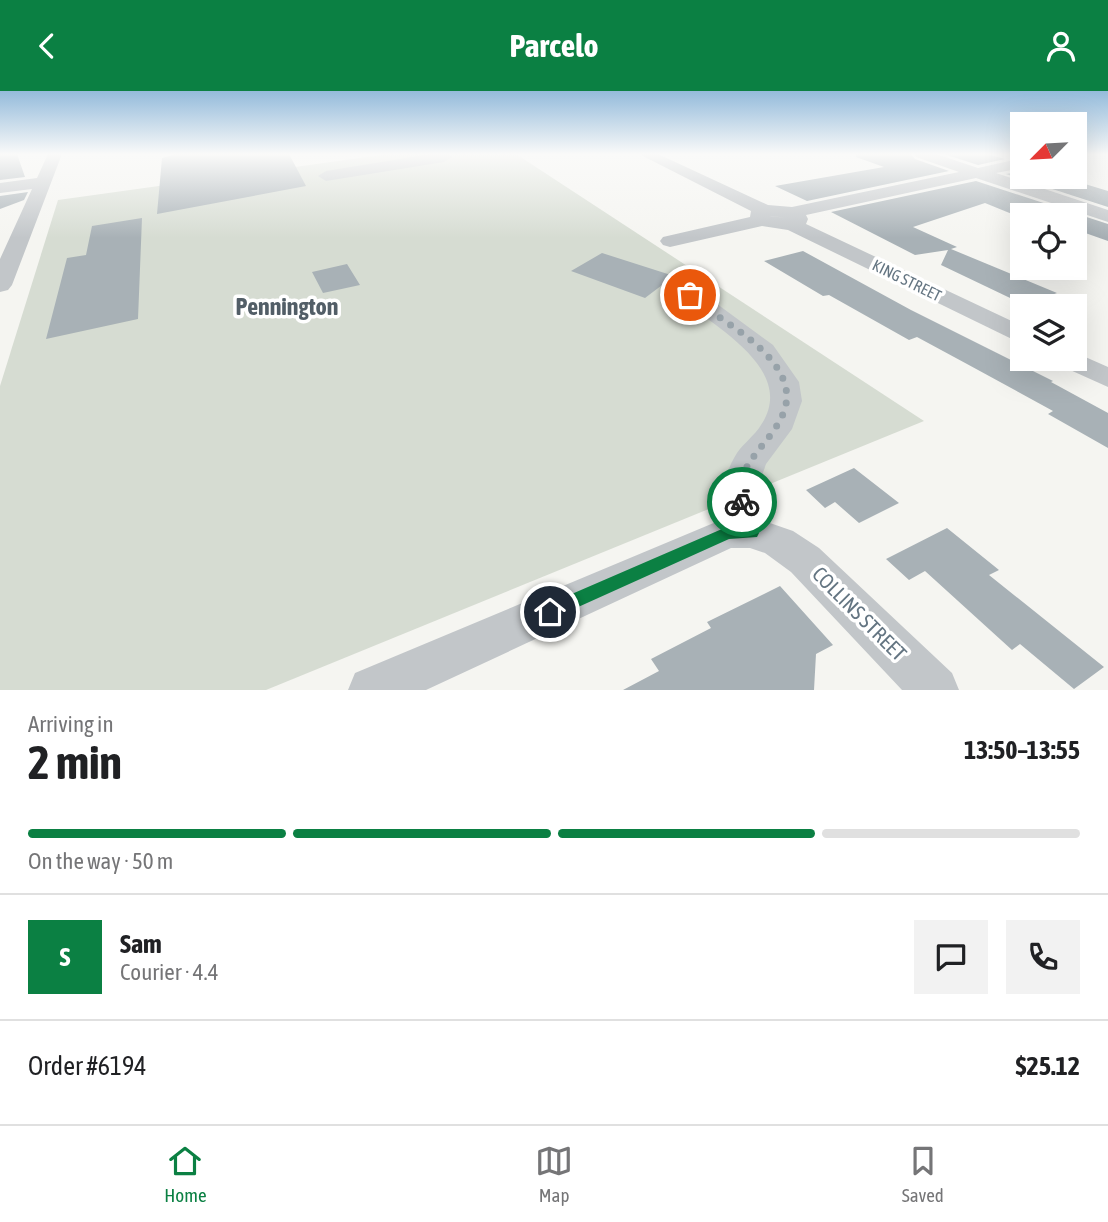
<!DOCTYPE html>
<meta charset="utf-8">
<style>
body{margin:0;font-family:"Asap Condensed",sans-serif;background:#f2f2f2;color:#202124;height:100vh;display:flex;flex-direction:column;font-size:26px;white-space:nowrap}
*{box-sizing:border-box;margin:0}
p{font-size:23px;color:#757577}
.icon{flex:none;width:38px;height:38px;fill:none;stroke:currentColor;stroke-width:2;stroke-linecap:round;stroke-linejoin:round}
.map{position:relative;height:599px;overflow:hidden}
.panel{display:flex;flex-direction:column;background:#fff;flex:1}
.panel>*{flex:none}
.needle{width:46px;rotate:246deg}
.controls{position:absolute;left:1010px;top:21px;display:grid;gap:14px}
.controls a{display:grid;place-items:center;width:77px;height:77px;border-radius:0px;background:#fff;box-shadow:0 7px 28px #0002;font-size:35px}
.pin{position:absolute;display:grid;place-items:center;width:60px;height:60px;color:#fff;margin:-30px;border:4px solid #fff;border-radius:50%;box-shadow:0 2px 7px #0007}
.courier{position:absolute;display:grid;place-items:center;width:70px;height:70px;margin:-35px;border:5px solid #0b8043;border-radius:50%;background:#fff;color:#222;box-shadow:0 2px 9px #0007}
.headline em{font-style:normal;font-weight:700}
.headline div{display:flex;flex-direction:column-reverse}
.headline{display:flex;align-items:center;justify-content:space-between;height:119px;padding:0 28px}
h1{font-size:46px;font-weight:700;line-height:52px}
.bar{display:grid;grid-template-columns:repeat(4,1fr);gap:10px 7px;align-content:center;height:84px;padding:0 28px}
.bar i{height:9px;border-radius:5px;background:#e0e0e0}
.bar .current{background:#0b8043}
.bar p{grid-column:span 4}
.line{display:flex;align-items:center;gap:18px;padding:0 28px;border-top:2px solid #e0e0e0}
.line div{flex:1}
.round{display:grid;place-items:center;flex:none;width:74px;height:74px;border-radius:0px;background:#f2f2f2}
header{display:flex;justify-content:space-between;align-items:center;height:91px;padding:0 28px;background:#0b8043;color:#fff;font-size:32px;font-weight:700}
.menu{display:flex;justify-content:space-around;align-items:center;height:98px;border-top:2px solid #e0e0e0;background:#fff;font-size:19px;color:#757577}
.menu a{display:grid;justify-items:center;gap:4px}
.menu .current{color:#0b8043}
.map>svg:first-child{display:block}
.green{fill:#d6dcd2}
.building{fill:#a8b1b6}
.lines{fill:none;stroke-linecap:round;stroke-linejoin:round}
.minor{fill:#c2c6c9;fill-rule:evenodd}
.route{fill:#0b8043}
.done{stroke:#97a2a9;stroke-width:7;stroke-dasharray:0 12.6}
.labels{text-anchor:middle;stroke-width:7;stroke-linejoin:round;paint-order:stroke}
.far-street-label{font-size:16px;fill:#647582;stroke:#fff}
.near-street-label{font-size:21px;fill:#647582;stroke:#fff}
.district-label{font-size:24px;font-weight:bold;fill:#525e67;stroke:#fff}
</style>
<header><svg class="icon" aria-label="back" viewBox="0 0 24 24"><path d="M15 5l-7 7 7 7"/></svg>Parcelo<svg class="icon" aria-label="person" viewBox="0 0 24 24"><circle cx="12" cy="8" r="4"/><path d="M4 21q1-7 8-7t8 7"/></svg></header>
<div class="map">
<svg width="1108" height="599" viewBox="0 0 1108 599">
<rect width="100%" height="100%" fill="#f5f5f1"/>
<!-- green -->
<path class="green" d="M 388,63 L 516,63 L 924,330 L 266,599 L 0,599 L 0,295 L 58,109 Z"/>
<!-- building -->
<path class="building" d="M 0,63 L 17,63 L 25,86 L 0,89 Z
M 176,63 L 289,63 L 306,95 L 157,123 L 162,67 Z
M 856,63 L 911,63 L 915,68 L 949,80 L 807,110 L 775,95 L 884,76 L 856,66 Z
M 944,63 L 987,63 L 1005,68 L 978,74 Z
M 1022,80 L 1022,86 L 1062,86 L 1108,100 L 1108,116 L 1006,83 Z
M 976,90 L 1108,133 L 1108,150 L 1074,138 L 1074,124 L 1012,123 L 985,112 L 913,136 L 957,156 L 951,158 L 1057,202 L 1025,214 L 941,174 L 948,159 L 915,164 L 831,121 Z
M 28,101 L 24,109 L 0,118 L 0,105 Z
M 142,127 L 138,228 L 46,248 L 67,167 L 86,164 L 92,135 Z
M 803,160 L 911,219 L 1053,290 L 1051,291 L 1108,322 L 1108,357 L 1048,323 L 1053,320 L 967,273 L 917,246 L 909,249 L 829,204 L 823,205 L 764,170 Z
M 602,162 L 674,185 L 645,207 L 571,180 Z
M 347,173 L 360,194 L 323,202 L 312,181 Z
M 854,377 L 899,412 L 859,432 L 835,411 L 825,417 L 806,399 Z
M 947,437 L 999,479 L 989,484 L 1104,576 L 1074,598 L 1020,553 L 1012,559 L 925,480 L 909,489 L 886,468 Z
M 780,495 L 833,554 L 816,563 L 814,599 L 623,599 L 659,580 L 651,568 L 711,537 L 707,531 Z"/>
<g class="lines">
<!-- minor -->
<path class="minor" d="M 48,63 L 62,63 L 12,194 L 8,199 L 0,201 L 0,168 L 32,98 L 0,102 L 0,92 L 37,87 Z
M 431,63 L 449,63 L 452,66 L 444,71 L 326,90 L 318,85 L 326,80 Z
M 639,63 L 658,63 L 768,114 L 792,116 L 959,81 L 916,66 L 914,63 L 936,63 L 978,77 L 1022,67 L 1022,77 L 996,82 L 1108,119 L 1108,131 L 976,87 L 806,124 L 808,128 L 806,133 L 1022,235 L 1022,253 L 788,139 L 762,135 L 670,156 L 663,154 L 660,150 L 663,146 L 750,126 L 751,120 ZM 770,125 L 771,125 L 787,127 Z
M 690,197 L 698,199 L 773,254 L 799,291 L 802,310 L 792,338 L 766,373 L 756,402 L 767,431 L 793,440 L 819,457 L 952,582 L 959,599 L 902,599 L 791,481 L 765,462 L 750,457 L 731,457 L 426,599 L 348,599 L 355,582 L 728,426 L 720,402 C 725,389 729,374 737,362 C 744,352 755,344 761,334 C 797,280 717,237 682,209 L 678,204 L 682,199 Z
M 1074,261 L 1108,276 L 1108,296 L 1059,274 L 1055,268 L 1074,268 Z"/>
</g>
<!-- sky -->
<linearGradient id="sky" x2="0" y2="1"><stop stop-color="#94bbdb"/><stop offset="0.43" stop-color="#fafaf9"/><stop offset="1" stop-color="#fafaf9" stop-opacity="0"/></linearGradient>
<rect width="1108" height="147" fill="url(#sky)"/>
<!-- route -->
<path class="route" d="M 742,406 L 749,411 L 759,442 L 757,446 L 729,448 L 556,526 L 550,528 L 544,526 L 541,521 L 544,515 L 722,438 L 743,436 L 735,411 Z"/>
<g class="lines">
<!-- done -->
<path class="done" d="M 690,204 C 713,224 742,239 763,260 C 833,330 724,358 742,411"/>
</g>
<g class="labels">
<!-- far-street labels -->
<g class="far-street-label">
<text transform="translate(907 189) rotate(26)" y="6">KING STREET</text>
</g>
<!-- near-street labels -->
<g class="near-street-label">
<text transform="translate(859 523) rotate(45)" y="7">COLLINS STREET</text>
</g>
<!-- district labels -->
<g class="district-label">
<text x="287" y="224">Pennington</text>
</g>
</g>
</svg>
<div class="controls">
<a><svg class="needle" viewBox="-14 -14 28 28"><path d="M0-13l5 13h-10z" fill="#e53935"/><path d="M0 13l5-13h-10z" fill="#757577"/></svg></a>
<a><svg class="icon" aria-label="locate" viewBox="0 0 24 24"><circle cx="12" cy="12" r="6"/><path d="M12 2v4M12 18v4M2 12h4M18 12h4"/></svg></a>
<a><svg class="icon" aria-label="layers" viewBox="0 0 24 24"><path d="M12 4l9 5-9 5-9-5zM3 14l9 5 9-5"/></svg></a>
</div>
<div class="pin" style="left:690px;top:204px;background:#ea580c"><svg class="icon" aria-label="bag" viewBox="0 0 24 24"><path d="M5 8h14l-1 12H6zM9 8a3 3 0 0 1 6 0"/></svg></div>
<div class="pin" style="left:550px;top:521px;background:#1f2937"><svg class="icon" aria-label="home" viewBox="0 0 24 24"><path d="M3 11l9-7 9 7M6 9v11h12V9"/></svg></div>
<div class="courier" style="left:742px;top:411px"><svg class="icon" aria-label="bike" viewBox="0 0 24 24"><circle cx="6" cy="16" r="4"/><circle cx="18" cy="16" r="4"/><path d="M6 16l4-8h5l3 8M10 8l3 8H6M13 5h3"/></svg></div>
</div>
<section class="panel">
<div class="headline"><div><h1>2 min</h1><p>Arriving in</p></div><em>13:50–13:55</em></div>
<div class="bar"><i class="current"></i><i class="current"></i><i class="current"></i><i></i><p>On the way · 50 m</p></div>
<div class="line" style="height:126px"><b class="round" style="background:#0b8043;color:#fff">S</b><div><b>Sam</b><p>Courier · 4.4</p></div><a class="round"><svg class="icon" aria-label="chat" viewBox="0 0 24 24"><path d="M4 5h16v11H9l-5 4z"/></svg></a><a class="round"><svg class="icon" aria-label="phone" viewBox="0 0 24 24"><path d="M5 4h4l2 5-3 2q2 4 5 5l2-3 5 2v4C11 20 4 13 5 4z"/></svg></a></div>
<div class="line" style="height:91px"><div>Order #6194</div><b>$25.12</b></div>
</section>
<nav class="menu">
<a class="current"><svg class="icon" aria-label="home" viewBox="0 0 24 24"><path d="M3 11l9-7 9 7M6 9v11h12V9"/></svg>Home</a>
<a><svg class="icon" aria-label="map" viewBox="0 0 24 24"><path d="M3 6l6-2 6 2 6-2v14l-6 2-6-2-6 2zM9 4v14M15 6v14"/></svg>Map</a>
<a><svg class="icon" aria-label="saved" viewBox="0 0 24 24"><path d="M7 4h10v16l-5-4-5 4z"/></svg>Saved</a>
</nav>
